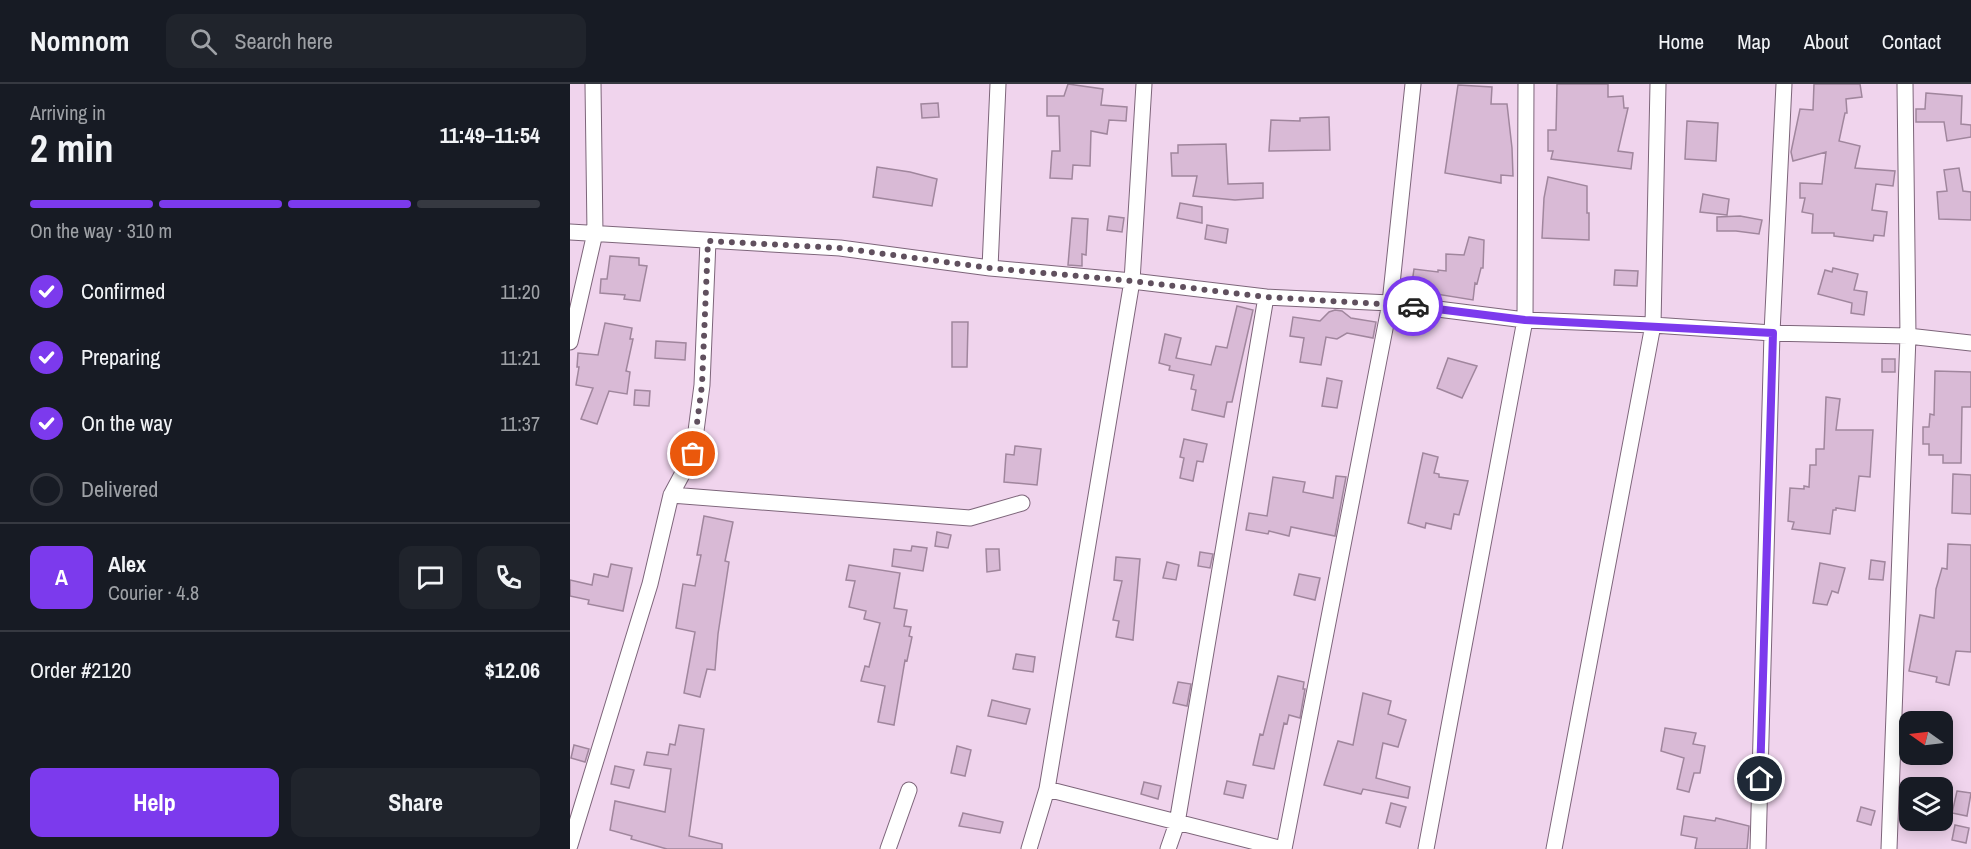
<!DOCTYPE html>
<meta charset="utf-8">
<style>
body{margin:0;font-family:"Archivo Narrow",sans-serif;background:#20242c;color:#f1f3f6;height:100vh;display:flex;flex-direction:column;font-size:22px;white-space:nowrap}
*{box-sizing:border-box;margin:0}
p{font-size:20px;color:#9ea1a6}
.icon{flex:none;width:33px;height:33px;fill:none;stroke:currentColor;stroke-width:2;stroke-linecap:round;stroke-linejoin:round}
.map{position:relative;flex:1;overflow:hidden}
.drawer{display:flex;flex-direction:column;background:#171b24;width:570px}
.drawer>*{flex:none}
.needle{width:39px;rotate:284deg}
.fabs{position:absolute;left:1329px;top:627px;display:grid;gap:12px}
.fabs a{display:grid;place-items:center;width:54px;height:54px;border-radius:12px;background:#171b24;box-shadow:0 3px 15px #0003;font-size:30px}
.pin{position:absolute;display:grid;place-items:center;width:51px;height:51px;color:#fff;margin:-26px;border:3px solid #fff;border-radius:50%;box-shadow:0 2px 6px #0007}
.courier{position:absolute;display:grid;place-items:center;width:60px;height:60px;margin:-30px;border:4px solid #7c3aed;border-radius:50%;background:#fff;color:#222;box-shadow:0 2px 8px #0007}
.headline em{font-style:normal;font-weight:700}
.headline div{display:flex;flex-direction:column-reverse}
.headline{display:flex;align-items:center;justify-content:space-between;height:102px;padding:0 30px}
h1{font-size:39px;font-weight:700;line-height:45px}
.bar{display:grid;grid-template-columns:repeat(4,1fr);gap:9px 6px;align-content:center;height:72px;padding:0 30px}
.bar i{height:8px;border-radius:4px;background:#363941}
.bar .on{background:#7c3aed}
.bar p{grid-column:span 4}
.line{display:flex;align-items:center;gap:15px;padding:0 30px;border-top:2px solid #363941}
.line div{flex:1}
.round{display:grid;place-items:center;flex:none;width:63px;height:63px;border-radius:12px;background:#20242c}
ol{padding:0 30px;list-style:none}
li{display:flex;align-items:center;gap:18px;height:66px}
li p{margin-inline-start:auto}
li .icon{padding:6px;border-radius:50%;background:#7c3aed;color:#fff;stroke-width:4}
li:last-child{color:#9ea1a6}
li i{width:33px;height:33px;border:3px solid #363941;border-radius:50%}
.action{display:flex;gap:12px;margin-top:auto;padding:12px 30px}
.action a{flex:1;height:69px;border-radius:12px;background:#7c3aed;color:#fff;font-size:24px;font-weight:700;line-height:69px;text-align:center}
.action a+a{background:#20242c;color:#f1f3f6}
header{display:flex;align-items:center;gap:36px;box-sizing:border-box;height:84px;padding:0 30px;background:#171b24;border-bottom:2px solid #363941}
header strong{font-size:28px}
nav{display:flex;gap:33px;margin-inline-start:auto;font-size:21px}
.search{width:420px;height:54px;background:#20242c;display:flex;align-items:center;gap:15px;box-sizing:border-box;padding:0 21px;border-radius:12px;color:#9ea1a6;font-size:22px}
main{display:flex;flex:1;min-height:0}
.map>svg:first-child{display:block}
.building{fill:#d9bad6;stroke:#a0869d;stroke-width:1.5}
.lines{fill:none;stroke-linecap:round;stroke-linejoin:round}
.street-casing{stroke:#7d657a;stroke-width:17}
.street{stroke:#fff;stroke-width:15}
.done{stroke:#60505e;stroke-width:6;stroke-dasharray:0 10.8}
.route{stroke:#7c3aed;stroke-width:8}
</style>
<header>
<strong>Nomnom</strong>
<div class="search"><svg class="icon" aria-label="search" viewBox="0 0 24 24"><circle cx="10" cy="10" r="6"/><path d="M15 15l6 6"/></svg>Search here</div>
<nav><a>Home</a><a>Map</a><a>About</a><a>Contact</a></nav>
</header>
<main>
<section class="drawer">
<div class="headline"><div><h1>2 min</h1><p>Arriving in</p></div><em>11:49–11:54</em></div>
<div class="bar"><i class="on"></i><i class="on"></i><i class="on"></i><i></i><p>On the way · 310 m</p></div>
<ol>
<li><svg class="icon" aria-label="check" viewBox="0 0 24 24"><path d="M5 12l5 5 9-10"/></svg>Confirmed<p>11:20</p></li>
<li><svg class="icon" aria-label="check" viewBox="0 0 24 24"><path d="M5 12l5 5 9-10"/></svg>Preparing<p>11:21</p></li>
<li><svg class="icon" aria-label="check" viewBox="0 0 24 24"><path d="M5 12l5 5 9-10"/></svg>On the way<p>11:37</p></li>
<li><i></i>Delivered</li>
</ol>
<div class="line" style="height:108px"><b class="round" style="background:#7c3aed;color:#fff">A</b><div><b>Alex</b><p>Courier · 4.8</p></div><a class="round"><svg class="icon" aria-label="chat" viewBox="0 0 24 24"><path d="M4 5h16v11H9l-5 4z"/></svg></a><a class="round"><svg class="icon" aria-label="phone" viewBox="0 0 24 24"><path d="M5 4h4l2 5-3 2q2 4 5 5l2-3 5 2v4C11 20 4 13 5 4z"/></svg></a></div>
<div class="line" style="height:78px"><div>Order #2120</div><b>$12.06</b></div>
<div class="action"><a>Help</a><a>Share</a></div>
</section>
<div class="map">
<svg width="1401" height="765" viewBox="0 0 1401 765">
<rect width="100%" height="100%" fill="#f0d4ed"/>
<!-- building -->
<path class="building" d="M 498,0 L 533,5 L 531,21 L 557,23 L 556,37 L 539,36 L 537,50 L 521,47 L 520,82 L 503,81 L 502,95 L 480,94 L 482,67 L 490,67 L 489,32 L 477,32 L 477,12 L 494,12 Z
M 987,0 L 1038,0 L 1038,13 L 1053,12 L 1054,24 L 1058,24 L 1048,67 L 1063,69 L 1061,85 L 981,75 L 983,67 L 978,67 L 978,46 L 986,46 Z
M 1244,0 L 1290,0 L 1292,13 L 1276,15 L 1277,29 L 1275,29 L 1269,57 L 1290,62 L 1285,84 L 1325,87 L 1323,102 L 1306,100 L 1302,126 L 1317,128 L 1314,152 L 1304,151 L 1303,157 L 1264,152 L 1264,149 L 1242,149 L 1243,130 L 1232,128 L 1235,114 L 1230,114 L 1230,99 L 1252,100 L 1256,68 L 1223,77 L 1221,68 L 1230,25 L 1243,26 Z
M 888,1 L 922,3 L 921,20 L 937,20 L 942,64 L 943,92 L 931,91 L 931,99 L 875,89 Z
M 1356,9 L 1392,12 L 1391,40 L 1401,41 L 1401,53 L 1377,57 L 1374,38 L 1346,38 L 1346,25 L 1355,25 Z
M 368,19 L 369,33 L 352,34 L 351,20 Z
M 759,33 L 760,66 L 699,67 L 701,36 L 730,37 L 730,34 Z
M 1117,37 L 1148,39 L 1146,77 L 1115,75 Z
M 656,60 L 658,100 L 693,99 L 693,114 L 665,116 L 623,112 L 627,92 L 602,92 L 601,69 L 608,69 L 608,61 Z
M 307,83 L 340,88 L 367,95 L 362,122 L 303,113 Z
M 1389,84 L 1393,107 L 1401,108 L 1401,136 L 1369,135 L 1367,108 L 1377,107 L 1374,86 Z
M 978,93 L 1017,102 L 1017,129 L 1019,129 L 1019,156 L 972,154 L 974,114 Z
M 1133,110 L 1159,115 L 1157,131 L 1130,128 Z
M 610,119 L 632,123 L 632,139 L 607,134 Z
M 539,132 L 554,134 L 552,148 L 537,146 Z
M 1170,132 L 1192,136 L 1189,150 L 1166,147 L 1147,147 L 1147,133 Z
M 502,134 L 518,135 L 516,171 L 512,170 L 512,182 L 498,181 Z
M 637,141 L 658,145 L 656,159 L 635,155 Z
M 899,153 L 914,156 L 913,184 L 911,184 L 907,200 L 905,199 L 903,216 L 841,206 L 844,185 L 868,188 L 868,186 L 876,187 L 876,170 L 894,171 Z
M 40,172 L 69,174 L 69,181 L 77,182 L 70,217 L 54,215 L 55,211 L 30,209 L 31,195 L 37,195 Z
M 1263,184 L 1288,190 L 1284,206 L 1297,208 L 1294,231 L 1281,229 L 1282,219 L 1248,210 L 1255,186 L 1262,188 Z
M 1045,186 L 1068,187 L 1067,202 L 1044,201 Z
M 667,222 L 683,226 L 662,318 L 657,318 L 654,333 L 622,326 L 626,306 L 621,305 L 624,291 L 599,286 L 600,282 L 589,279 L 595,250 L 611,254 L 606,274 L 641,281 L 646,262 L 657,264 Z
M 765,226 L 772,227 L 781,234 L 806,238 L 803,254 L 777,249 L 767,255 L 756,253 L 751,281 L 730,278 L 734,254 L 720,252 L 723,233 L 750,237 L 759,228 Z
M 382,238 L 398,238 L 397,283 L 382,283 Z
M 35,239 L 62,244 L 60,255 L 63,255 L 56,287 L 60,288 L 57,310 L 39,307 L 27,340 L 11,335 L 23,304 L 6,301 L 9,283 L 7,283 L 8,269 L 28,271 Z
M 86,257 L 116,259 L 115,276 L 85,274 Z
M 878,274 L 907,282 L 892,314 L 867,304 Z
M 1312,275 L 1325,275 L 1325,288 L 1312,288 Z
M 1365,287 L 1401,288 L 1401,323 L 1392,323 L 1391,379 L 1373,379 L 1373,371 L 1359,371 L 1359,360 L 1353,360 L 1353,343 L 1359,343 L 1360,330 L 1364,331 Z
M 757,294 L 772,297 L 767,324 L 752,322 Z
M 65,306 L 80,307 L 79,322 L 64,321 Z
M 1256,313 L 1270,315 L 1266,346 L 1303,346 L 1300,393 L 1289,392 L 1285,427 L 1266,424 L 1266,426 L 1263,426 L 1260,450 L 1222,445 L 1224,438 L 1218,437 L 1220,404 L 1234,405 L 1234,402 L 1239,403 L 1240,381 L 1246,381 L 1246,365 L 1254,365 Z
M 614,355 L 637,360 L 633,378 L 627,377 L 623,397 L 610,394 L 614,374 L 610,373 Z
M 445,362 L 471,365 L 467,401 L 434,398 L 436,370 L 444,371 Z
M 853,369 L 868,373 L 864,389 L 869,390 L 869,393 L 898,397 L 889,431 L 884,430 L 881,445 L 856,439 L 855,444 L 838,439 Z
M 1383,390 L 1401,391 L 1401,430 L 1382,429 Z
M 766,392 L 776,393 L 765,452 L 721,443 L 719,452 L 699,447 L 698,450 L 676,446 L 679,429 L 697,432 L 703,393 L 735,398 L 733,408 L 763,414 Z
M 134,432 L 163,438 L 155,477 L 159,478 L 148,550 L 145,586 L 137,585 L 130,613 L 114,609 L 125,548 L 106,544 L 113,500 L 125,502 L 131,471 L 127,471 Z
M 367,448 L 381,451 L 378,464 L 365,462 Z
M 1378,460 L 1401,461 L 1401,568 L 1386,567 L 1379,601 L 1366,598 L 1367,593 L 1339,587 L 1350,531 L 1364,534 L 1366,505 L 1372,484 L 1377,485 Z
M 342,462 L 357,464 L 353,487 L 322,482 L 324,465 L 341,467 Z
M 416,465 L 429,465 L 430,486 L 417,488 Z
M 630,468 L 643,470 L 640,484 L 628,482 Z
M 546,473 L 570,475 L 563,556 L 546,553 L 549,537 L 543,536 L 552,497 L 544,496 Z
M 1301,476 L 1315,478 L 1313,496 L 1299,495 Z
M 597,478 L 609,481 L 606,496 L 593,494 Z
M 1250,479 L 1275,484 L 1268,509 L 1262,507 L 1257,521 L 1243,519 Z
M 41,480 L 62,484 L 53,527 L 18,520 L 19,516 L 0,512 L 0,496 L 22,501 L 24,490 L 38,493 Z
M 279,481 L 330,489 L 324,524 L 337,526 L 334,542 L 341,543 L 339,552 L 342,553 L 337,577 L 335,576 L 324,641 L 308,638 L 315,602 L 291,597 L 295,582 L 299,583 L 310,539 L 294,535 L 296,527 L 279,523 L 285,497 L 276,496 Z
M 729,490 L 750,494 L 745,516 L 724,511 Z
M 446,570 L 465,573 L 463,588 L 443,585 Z
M 708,592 L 734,598 L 733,605 L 735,605 L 730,634 L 719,631 L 717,640 L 714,639 L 704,685 L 683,681 L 690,650 L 693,651 Z
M 608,598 L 621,600 L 617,622 L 603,619 Z
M 793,609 L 821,617 L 818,630 L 836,636 L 828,663 L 813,659 L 806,694 L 840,703 L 838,714 L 793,705 L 791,710 L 754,701 L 768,657 L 783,661 Z
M 422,616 L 460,625 L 456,640 L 418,632 Z
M 109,641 L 134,645 L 119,752 L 152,760 L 152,765 L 97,765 L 61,755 L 62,752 L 40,746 L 45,717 L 95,728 L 101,685 L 74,681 L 77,668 L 98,671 L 100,660 L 105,661 Z
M 1095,644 L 1126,649 L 1123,660 L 1135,662 L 1130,689 L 1124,689 L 1119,708 L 1107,705 L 1114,674 L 1091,667 Z
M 4,661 L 19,665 L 15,678 L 1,674 Z
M 387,662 L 401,666 L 395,692 L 381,689 Z
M 45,682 L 64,686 L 59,704 L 41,700 Z
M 657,697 L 676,701 L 673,714 L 654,710 Z
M 574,698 L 591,702 L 588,715 L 571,710 Z
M 1387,707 L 1401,709 L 1397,732 L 1382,729 Z
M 821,719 L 836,723 L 830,743 L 816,739 Z
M 1291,723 L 1305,727 L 1301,741 L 1287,737 Z
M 393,729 L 433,738 L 430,749 L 389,742 Z
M 1114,732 L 1145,737 L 1146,734 L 1179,742 L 1177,765 L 1125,765 L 1127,754 L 1111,751 Z
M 1385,741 L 1399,744 L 1396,759 L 1382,756 Z"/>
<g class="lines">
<!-- street casing -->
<g class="street-casing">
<path id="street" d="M 0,148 L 270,164 L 420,184 L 562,197 L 696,213 L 607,739 L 598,765
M 420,184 L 428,0
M 696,213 L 820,219 L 955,236 L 1083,241 L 1202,249 L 1338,252 L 1401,259
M 0,258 L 25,149 L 23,0
M 101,411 L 400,434 L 452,419
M 477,705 L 713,765
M 0,761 L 80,500 L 101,411 L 123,370 L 132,301 L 138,157
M 318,765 L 339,706
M 459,765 L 477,705 L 562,197 L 574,0
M 714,765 L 820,219 L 843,0
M 856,765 L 955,236 L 956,0
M 984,765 L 1083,241 L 1088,0
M 1188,765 L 1202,249 L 1214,0
M 1319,765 L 1338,252 L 1335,0"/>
</g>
<!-- street -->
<use href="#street" class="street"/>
</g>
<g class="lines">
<!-- done -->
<path class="done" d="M 123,370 L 132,301 L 138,157 L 270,164 L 420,184 L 562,197 L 696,213 L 843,222"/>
<!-- route -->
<path class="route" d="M 843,222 L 955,236 L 1203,249 L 1190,695"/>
</g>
</svg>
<div class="fabs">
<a><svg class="needle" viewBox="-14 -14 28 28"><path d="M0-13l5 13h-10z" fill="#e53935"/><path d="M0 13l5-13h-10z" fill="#9ea1a6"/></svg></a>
<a><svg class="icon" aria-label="layers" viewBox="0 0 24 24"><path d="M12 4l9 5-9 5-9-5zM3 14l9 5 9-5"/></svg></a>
</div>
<div class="pin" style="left:123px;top:370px;background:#ea580c"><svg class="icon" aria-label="bag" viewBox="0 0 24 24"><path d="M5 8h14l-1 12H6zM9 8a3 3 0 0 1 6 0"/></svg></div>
<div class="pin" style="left:1190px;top:695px;background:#1f2937"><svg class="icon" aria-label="home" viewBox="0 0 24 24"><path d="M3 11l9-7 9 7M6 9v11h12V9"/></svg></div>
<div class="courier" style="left:843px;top:222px"><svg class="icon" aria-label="car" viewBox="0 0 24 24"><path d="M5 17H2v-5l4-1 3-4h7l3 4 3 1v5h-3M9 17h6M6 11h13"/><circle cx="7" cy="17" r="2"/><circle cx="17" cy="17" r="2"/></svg></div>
</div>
</main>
